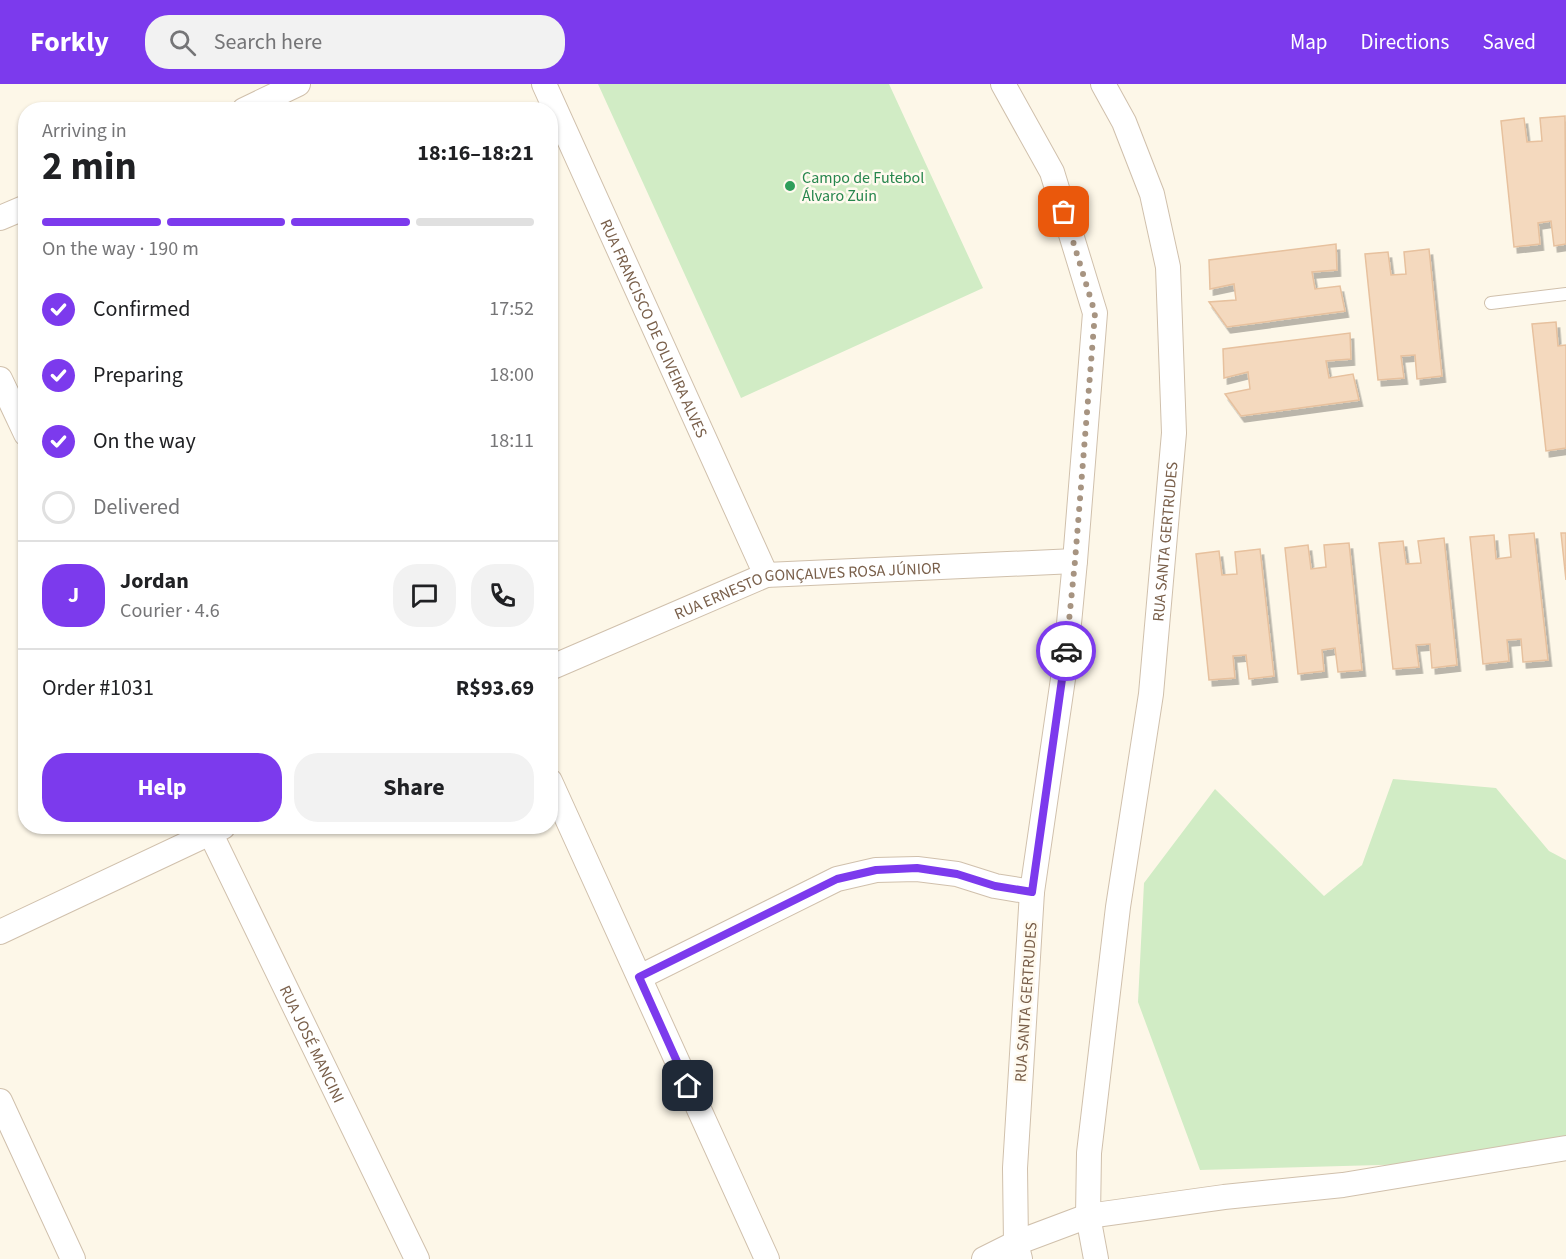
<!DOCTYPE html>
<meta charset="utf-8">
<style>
body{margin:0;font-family:"Source Sans 3",sans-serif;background:#f2f2f2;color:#202124;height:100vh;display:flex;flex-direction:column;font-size:22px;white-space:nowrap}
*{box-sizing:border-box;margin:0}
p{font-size:20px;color:#757577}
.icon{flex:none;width:33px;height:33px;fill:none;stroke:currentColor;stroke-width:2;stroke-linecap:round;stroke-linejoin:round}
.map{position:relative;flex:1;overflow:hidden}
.side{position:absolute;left:18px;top:18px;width:540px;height:732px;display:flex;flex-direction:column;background:#fff;border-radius:24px;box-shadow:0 2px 4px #0004}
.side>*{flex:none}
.pin{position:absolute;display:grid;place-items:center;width:51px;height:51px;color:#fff;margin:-26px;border-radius:12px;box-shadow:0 3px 9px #0006}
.courier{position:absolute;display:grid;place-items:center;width:60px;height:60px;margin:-30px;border:4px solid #7c3aed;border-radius:50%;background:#fff;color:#222;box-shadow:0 2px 8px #0007}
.head em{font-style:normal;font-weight:700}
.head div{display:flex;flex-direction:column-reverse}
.head{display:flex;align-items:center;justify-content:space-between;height:102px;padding:0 24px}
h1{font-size:39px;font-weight:700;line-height:45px}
.bar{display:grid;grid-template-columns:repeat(4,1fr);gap:9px 6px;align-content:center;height:72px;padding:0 24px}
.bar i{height:8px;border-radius:4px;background:#e0e0e0}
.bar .current{background:#7c3aed}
.bar p{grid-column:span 4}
.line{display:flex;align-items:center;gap:15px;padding:0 24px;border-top:2px solid #e0e0e0}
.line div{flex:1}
.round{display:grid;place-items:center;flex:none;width:63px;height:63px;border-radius:24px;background:#f2f2f2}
ol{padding:0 24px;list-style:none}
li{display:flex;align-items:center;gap:18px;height:66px}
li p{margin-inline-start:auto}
li .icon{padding:6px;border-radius:50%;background:#7c3aed;color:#fff;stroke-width:4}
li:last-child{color:#757577}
li i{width:33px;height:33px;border:3px solid #e0e0e0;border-radius:50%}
.cta{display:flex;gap:12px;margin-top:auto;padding:12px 24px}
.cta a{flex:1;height:69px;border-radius:24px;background:#7c3aed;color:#fff;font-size:24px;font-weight:700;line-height:69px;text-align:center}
.cta a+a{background:#f2f2f2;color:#202124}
header{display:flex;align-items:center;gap:36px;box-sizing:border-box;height:84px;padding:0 30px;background:#7c3aed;color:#fff}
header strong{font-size:28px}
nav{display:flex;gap:33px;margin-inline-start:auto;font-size:21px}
.search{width:420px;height:54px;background:#f2f2f2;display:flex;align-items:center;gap:15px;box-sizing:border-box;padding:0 21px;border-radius:24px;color:#757577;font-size:22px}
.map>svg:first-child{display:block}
.green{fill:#d1ecc5}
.building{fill:#f4d9be;stroke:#e7c19e;stroke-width:1.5;filter:url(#shadow)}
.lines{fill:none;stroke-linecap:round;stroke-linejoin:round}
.service-casing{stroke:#d0c0ac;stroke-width:14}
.minor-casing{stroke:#d0c0ac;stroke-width:26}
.service{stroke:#fff;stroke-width:12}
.minor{stroke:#fff;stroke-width:24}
.done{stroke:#a79481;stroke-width:6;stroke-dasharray:0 10.8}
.route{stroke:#7c3aed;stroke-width:8}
.leisure-dot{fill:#2e9e5b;stroke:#fffaef;stroke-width:2}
.labels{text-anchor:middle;stroke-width:5;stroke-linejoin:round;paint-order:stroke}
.leisure-label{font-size:16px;fill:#27864d;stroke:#fffaef;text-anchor:start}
.street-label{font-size:16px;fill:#795f4a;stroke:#fffaef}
</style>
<header>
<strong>Forkly</strong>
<div class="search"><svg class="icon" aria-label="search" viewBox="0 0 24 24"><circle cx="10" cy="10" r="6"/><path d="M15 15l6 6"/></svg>Search here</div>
<nav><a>Map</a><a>Directions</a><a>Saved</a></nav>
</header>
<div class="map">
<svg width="1566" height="1175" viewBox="0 0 1566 1175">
<defs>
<filter id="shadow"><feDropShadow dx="3.5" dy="6" stdDeviation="0" flood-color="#0004"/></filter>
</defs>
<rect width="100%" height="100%" fill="#fdf7e8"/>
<!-- green -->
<path class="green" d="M 598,0 L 889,0 L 983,204 L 741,314 Z
M 1393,695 L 1496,704 L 1549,767 L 1566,776 L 1566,1076 L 1200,1086 L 1138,918 L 1144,799 L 1215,705 L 1324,812 L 1362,781 Z"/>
<!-- building -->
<path class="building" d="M 1565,32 L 1566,160 L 1554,162 L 1551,137 L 1538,139 L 1540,160 L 1514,163 L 1501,37 L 1524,34 L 1527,58 L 1542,57 L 1540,34 Z
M 1336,160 L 1337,186 L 1312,188 L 1315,205 L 1340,202 L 1345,227 L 1227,243 L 1209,218 L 1236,216 L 1234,200 L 1210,205 L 1209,176 Z
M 1429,165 L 1442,292 L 1417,295 L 1415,271 L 1401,272 L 1404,294 L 1378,296 L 1365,170 L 1388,168 L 1391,191 L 1406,190 L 1404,168 Z
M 1556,238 L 1558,262 L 1566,261 L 1566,364 L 1546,367 L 1532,240 Z
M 1350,249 L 1351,275 L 1326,277 L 1329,294 L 1353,290 L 1359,316 L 1241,332 L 1225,310 L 1250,305 L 1248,288 L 1224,294 L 1223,265 Z
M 1534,449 L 1548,576 L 1523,578 L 1521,555 L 1507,556 L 1509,577 L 1483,580 L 1470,453 L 1494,451 L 1496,475 L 1511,473 L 1509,451 Z
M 1561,449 L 1566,449 L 1566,496 Z
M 1444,454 L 1457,581 L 1432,584 L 1430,560 L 1416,561 L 1419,583 L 1393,585 L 1379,459 L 1403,457 L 1406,480 L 1421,479 L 1418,457 Z
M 1349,459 L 1362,586 L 1338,588 L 1335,564 L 1322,566 L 1324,587 L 1298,590 L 1285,464 L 1308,461 L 1311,485 L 1326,483 L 1324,461 Z
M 1260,465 L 1274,592 L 1249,595 L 1246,571 L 1233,572 L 1235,594 L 1209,596 L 1196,470 L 1219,467 L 1222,491 L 1237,490 L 1235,468 Z"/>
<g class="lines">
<!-- service casing -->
<g class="service-casing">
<path id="service" d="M 1491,219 L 1566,210"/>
</g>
<!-- minor casing -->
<g class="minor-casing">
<g id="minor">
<path id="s1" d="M 544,0 L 766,491"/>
<path d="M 1003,0 L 1052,88 L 1095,229 L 1075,477 L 1065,581 L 1032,808 L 1015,1084 L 1016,1159 L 1020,1175"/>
<path d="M 244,26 L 298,0"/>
<path d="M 0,134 L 26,123"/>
<path d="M 0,295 L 26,350"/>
<path id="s2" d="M 550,584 L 766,491 L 1075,477"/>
<path d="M 550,697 L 767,1175"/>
<path id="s3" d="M 207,742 L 417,1175"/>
<path d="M 0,848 L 223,743"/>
<path d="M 640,893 L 837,795 L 876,786 L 917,785 L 957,790 L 995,802 L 1032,808"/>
<path d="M 0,1017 L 73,1175"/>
<path d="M 984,1175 L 1016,1159 L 1088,1132 L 1224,1113 L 1343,1101 L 1566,1064"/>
<path id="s4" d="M 1096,1175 L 1088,1132 L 1089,1069 L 1118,823 L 1151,610 L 1174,349 L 1168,183 L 1152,110 L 1124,38 L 1103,0"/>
</g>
</g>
<!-- service -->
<use href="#service" class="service"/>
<!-- minor -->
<use href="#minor" class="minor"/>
</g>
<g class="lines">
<!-- done -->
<path class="done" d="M 1064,128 L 1095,229 L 1075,477 L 1066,567"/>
<!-- route -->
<path class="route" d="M 688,1002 L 639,893 L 837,795 L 876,786 L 917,784 L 957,790 L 995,802 L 1032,808 L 1066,567"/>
</g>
<!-- markers -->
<circle class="leisure-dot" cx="790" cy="102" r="6"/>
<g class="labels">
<!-- leisure labels -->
<g class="leisure-label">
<text x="802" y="99">Campo de Futebol<tspan x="802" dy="18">Álvaro Zuin</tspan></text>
</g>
<!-- street labels -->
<g class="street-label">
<text dy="6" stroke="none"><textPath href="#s1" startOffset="268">RUA FRANCISCO DE OLIVEIRA ALVES</textPath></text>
<text dy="6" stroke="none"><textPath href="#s4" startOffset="723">RUA SANTA GERTRUDES</textPath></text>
<text dy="6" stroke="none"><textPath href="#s2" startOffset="273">RUA ERNESTO GONÇALVES ROSA JÚNIOR</textPath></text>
<text transform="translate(1025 918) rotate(-86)" y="6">RUA SANTA GERTRUDES</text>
<text dy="6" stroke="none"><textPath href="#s3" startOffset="242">RUA JOSÉ MANCINI</textPath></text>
</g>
</g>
</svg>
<div class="pin" style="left:1064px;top:128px;background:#ea580c"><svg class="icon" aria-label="bag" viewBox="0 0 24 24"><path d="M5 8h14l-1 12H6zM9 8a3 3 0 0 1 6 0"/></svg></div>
<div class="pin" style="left:688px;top:1002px;background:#1f2937"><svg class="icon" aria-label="home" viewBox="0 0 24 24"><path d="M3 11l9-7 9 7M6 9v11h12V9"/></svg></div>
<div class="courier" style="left:1066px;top:567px"><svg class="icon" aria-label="car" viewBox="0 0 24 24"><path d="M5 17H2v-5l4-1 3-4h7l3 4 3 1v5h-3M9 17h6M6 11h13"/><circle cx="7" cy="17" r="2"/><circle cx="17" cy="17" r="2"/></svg></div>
<section class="side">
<div class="head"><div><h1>2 min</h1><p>Arriving in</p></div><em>18:16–18:21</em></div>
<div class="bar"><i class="current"></i><i class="current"></i><i class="current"></i><i></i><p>On the way · 190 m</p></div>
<ol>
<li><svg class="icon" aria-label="check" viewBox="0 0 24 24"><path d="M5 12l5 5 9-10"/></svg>Confirmed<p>17:52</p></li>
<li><svg class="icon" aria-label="check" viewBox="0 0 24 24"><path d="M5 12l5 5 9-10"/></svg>Preparing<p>18:00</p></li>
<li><svg class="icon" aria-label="check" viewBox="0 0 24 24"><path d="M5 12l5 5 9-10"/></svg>On the way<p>18:11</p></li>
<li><i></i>Delivered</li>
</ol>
<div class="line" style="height:108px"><b class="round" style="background:#7c3aed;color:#fff">J</b><div><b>Jordan</b><p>Courier · 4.6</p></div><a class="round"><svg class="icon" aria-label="chat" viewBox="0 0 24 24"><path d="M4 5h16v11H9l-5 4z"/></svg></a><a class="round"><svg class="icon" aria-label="phone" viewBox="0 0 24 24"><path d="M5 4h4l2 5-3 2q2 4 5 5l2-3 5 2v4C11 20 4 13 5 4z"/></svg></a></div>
<div class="line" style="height:78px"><div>Order #1031</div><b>R$93.69</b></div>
<div class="cta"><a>Help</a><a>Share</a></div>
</section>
</div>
